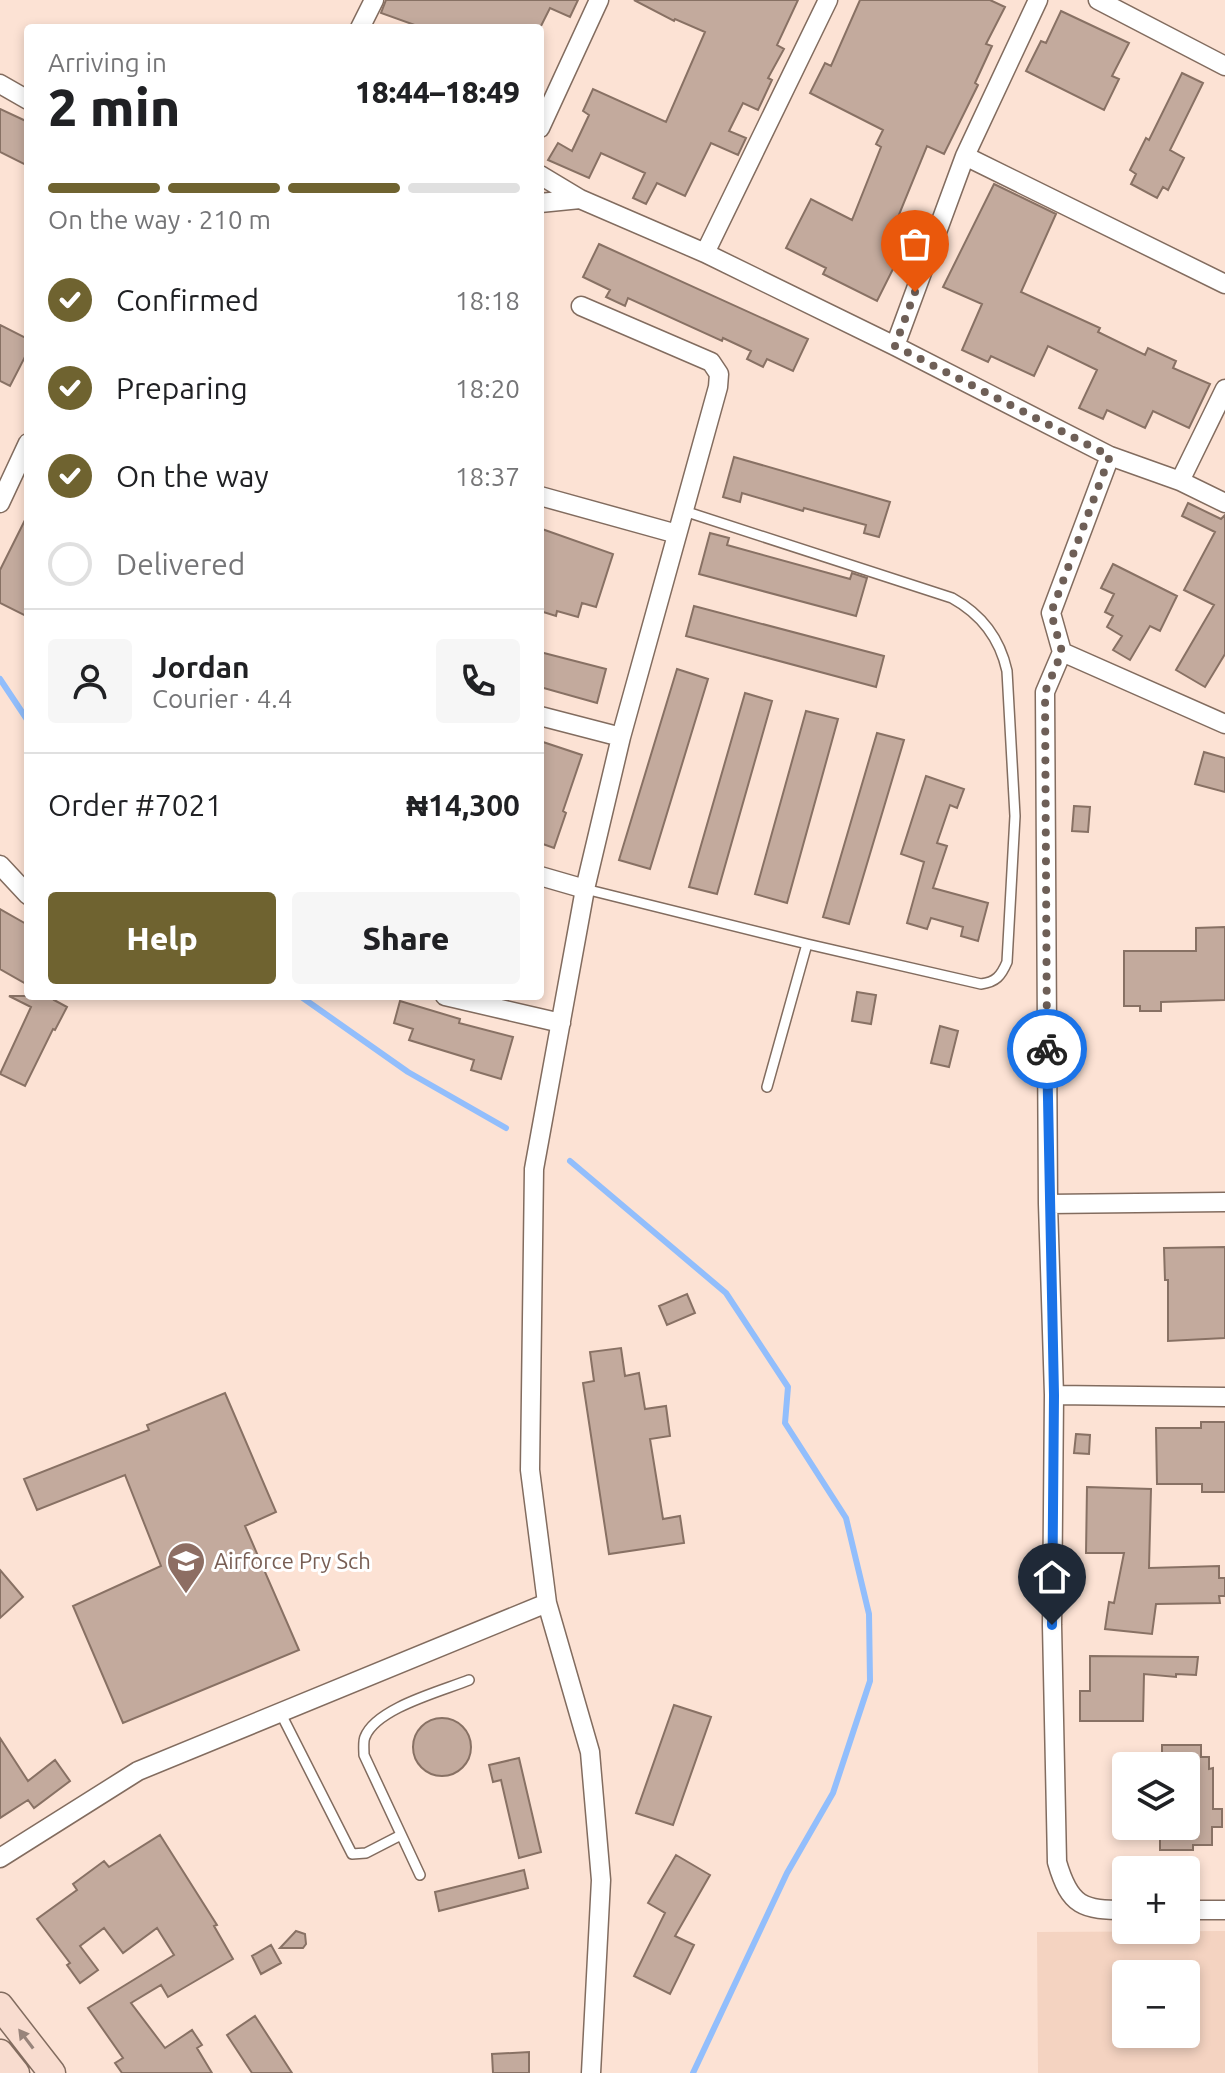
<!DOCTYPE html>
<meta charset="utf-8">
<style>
body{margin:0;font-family:Ubuntu,sans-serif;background:#f6f6f6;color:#202124;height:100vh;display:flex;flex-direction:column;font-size:30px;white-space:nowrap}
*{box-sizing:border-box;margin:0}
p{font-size:26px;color:#757577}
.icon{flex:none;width:44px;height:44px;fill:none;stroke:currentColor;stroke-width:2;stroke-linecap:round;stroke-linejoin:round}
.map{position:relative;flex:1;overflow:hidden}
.panel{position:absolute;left:24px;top:24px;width:520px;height:976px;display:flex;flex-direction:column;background:#fff;border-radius:8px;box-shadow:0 4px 12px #0003}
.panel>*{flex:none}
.fabs{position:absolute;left:1112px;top:1752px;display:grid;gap:16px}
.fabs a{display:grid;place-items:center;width:88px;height:88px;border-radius:8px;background:#fff;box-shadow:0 4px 12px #0003;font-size:40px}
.pin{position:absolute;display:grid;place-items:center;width:68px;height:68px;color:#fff;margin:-82px -34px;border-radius:50% 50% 50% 0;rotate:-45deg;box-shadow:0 0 8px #0007}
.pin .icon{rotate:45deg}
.courier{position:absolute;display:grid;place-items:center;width:80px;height:80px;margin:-40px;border:6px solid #1a73e8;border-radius:50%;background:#fff;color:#222;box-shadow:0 2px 10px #0007}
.headline em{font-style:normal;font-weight:800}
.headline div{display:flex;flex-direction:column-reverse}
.headline{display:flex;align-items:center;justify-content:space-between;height:136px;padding:0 24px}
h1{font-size:52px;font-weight:800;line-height:60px}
.bar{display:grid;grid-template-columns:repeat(4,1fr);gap:12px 8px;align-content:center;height:96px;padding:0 24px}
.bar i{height:10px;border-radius:6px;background:#e0e0e0}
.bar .selected{background:#6f6330}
.bar p{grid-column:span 4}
.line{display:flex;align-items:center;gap:20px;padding:0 24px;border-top:2px solid #e0e0e0}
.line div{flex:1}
.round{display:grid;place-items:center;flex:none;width:84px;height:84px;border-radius:8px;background:#f6f6f6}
ol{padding:0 24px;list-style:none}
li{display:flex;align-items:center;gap:24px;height:88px}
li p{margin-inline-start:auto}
li .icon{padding:8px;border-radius:50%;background:#6f6330;color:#fff;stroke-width:4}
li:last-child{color:#757577}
li i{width:44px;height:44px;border:4px solid #e0e0e0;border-radius:50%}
.action{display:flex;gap:16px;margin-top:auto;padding:16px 24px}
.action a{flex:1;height:92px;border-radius:8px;background:#6f6330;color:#fff;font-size:32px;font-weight:800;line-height:92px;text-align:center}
.action a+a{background:#f6f6f6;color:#202124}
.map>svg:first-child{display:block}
.built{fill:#f4d3c1;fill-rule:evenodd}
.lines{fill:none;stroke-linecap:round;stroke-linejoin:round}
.stream{stroke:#92befc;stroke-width:6}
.building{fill:#c3aa9d;stroke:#887164;stroke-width:2}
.service-casing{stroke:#826c5f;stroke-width:12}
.minor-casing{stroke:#826c5f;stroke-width:21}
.secondary-casing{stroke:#826c5f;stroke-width:29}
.service{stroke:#fff;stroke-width:9}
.minor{stroke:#fff;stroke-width:18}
.secondary{stroke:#f8dccf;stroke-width:26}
.oneway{fill:#98847b}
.done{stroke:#6e5f57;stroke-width:8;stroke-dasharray:0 14.4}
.route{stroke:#1a73e8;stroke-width:10}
.labels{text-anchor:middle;stroke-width:6;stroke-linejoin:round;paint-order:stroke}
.education-label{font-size:22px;fill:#785e54;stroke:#fff;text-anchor:start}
</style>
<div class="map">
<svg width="1225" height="2073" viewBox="0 0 1225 2073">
<rect width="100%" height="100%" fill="#fce2d4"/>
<!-- built -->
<path class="built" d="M 1225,1931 L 1225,2073 L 1038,2073 L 1037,1932 ZM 1126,1974 L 1186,1974 L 1186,2034 L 1126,2034 Z"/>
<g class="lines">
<!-- stream -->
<path class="stream" d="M 0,679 L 28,721
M 300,996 L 408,1072 L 506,1128
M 570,1161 L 726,1293 L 788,1387 L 785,1423 L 846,1518 L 869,1614 L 870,1681 L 833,1793 L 787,1873 L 693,2073"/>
</g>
<!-- building -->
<path class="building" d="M 386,0 L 578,0 L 570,17 L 550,8 L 540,28 L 423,28 L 381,13 Z
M 634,0 L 798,0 L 777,45 L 784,49 L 768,78 L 772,80 L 758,110 L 743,103 L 729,131 L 746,138 L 738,155 L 711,143 L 685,196 L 657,183 L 646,204 L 633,198 L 645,173 L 601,153 L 589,178 L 548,160 L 558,143 L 572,151 L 589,115 L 583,111 L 593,89 L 666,122 L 705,32 L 675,19 L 674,21 Z
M 860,0 L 990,0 L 1005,7 L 986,44 L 992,46 L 975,83 L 978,85 L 944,154 L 927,146 L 889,239 L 904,247 L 877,301 L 823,274 L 826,268 L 786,248 L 811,199 L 852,220 L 881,147 L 876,144 L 883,130 L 810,93 L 825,63 L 831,66 Z
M 1061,11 L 1129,43 L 1112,76 L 1119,79 L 1104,110 L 1026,71 L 1041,41 L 1046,43 Z
M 1182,73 L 1203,83 L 1170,150 L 1184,158 L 1168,190 L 1163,187 L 1157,198 L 1131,184 L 1136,174 L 1130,170 L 1146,138 L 1149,140 Z
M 0,109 L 28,122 L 28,166 L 0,152 Z
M 994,184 L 1056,214 L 1021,292 L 1100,328 L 1098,332 L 1145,355 L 1148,348 L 1176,361 L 1173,368 L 1210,384 L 1189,428 L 1153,411 L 1145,428 L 1107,410 L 1103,419 L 1079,408 L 1097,370 L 1048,346 L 1034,376 L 991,356 L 988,362 L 962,350 L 982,304 L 943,287 Z
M 599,244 L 808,339 L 793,371 L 767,359 L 763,367 L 747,359 L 751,351 L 723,338 L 722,341 L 628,298 L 625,306 L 606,297 L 610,290 L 583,277 Z
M 0,325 L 28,339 L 28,351 L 10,386 L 0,381 Z
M 734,457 L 890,502 L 879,537 L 864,533 L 866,525 L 804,508 L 803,511 L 742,493 L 740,502 L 723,497 Z
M 1188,503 L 1221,519 L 1225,515 L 1225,654 L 1205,687 L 1176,670 L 1214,605 L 1184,590 L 1215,532 L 1182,516 Z
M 28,514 L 28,617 L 0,603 L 0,570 Z
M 542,529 L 613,554 L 596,607 L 582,603 L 578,617 L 557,611 L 556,616 L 540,611 L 540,537 Z
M 710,533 L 729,538 L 727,545 L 850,579 L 852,573 L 867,578 L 856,616 L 699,574 Z
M 1113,564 L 1177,596 L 1160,631 L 1150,626 L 1130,660 L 1113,650 L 1122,636 L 1107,627 L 1113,616 L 1105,612 L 1114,594 L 1101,588 Z
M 694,606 L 884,656 L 876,687 L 686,636 Z
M 540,652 L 606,669 L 597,703 L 540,687 Z
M 677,669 L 708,679 L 650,869 L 619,860 Z
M 745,693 L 772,701 L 717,894 L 689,887 Z
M 806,711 L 838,719 L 787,903 L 755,894 Z
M 877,733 L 904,740 L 849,924 L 823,917 Z
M 540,741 L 582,755 L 563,811 L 566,813 L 554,848 L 540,843 Z
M 1204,752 L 1225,758 L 1225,792 L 1195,784 Z
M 926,776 L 964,789 L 957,808 L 950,805 L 937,843 L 947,846 L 933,888 L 988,903 L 978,941 L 961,936 L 963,927 L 931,918 L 927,929 L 907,923 L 924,862 L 901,854 Z
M 1074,806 L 1090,807 L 1088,832 L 1072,831 Z
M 0,909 L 28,925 L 28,985 L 0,969 Z
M 1225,927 L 1225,1000 L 1161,1002 L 1161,1011 L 1140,1011 L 1140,1006 L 1124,1006 L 1124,951 L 1196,951 L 1196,928 Z
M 857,992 L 876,995 L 871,1024 L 852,1021 Z
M 9,996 L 56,996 L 54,1000 L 67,1007 L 55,1030 L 53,1029 L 25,1086 L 0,1074 L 31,1007 Z
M 400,1001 L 460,1019 L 459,1023 L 513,1037 L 501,1079 L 471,1070 L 474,1060 L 409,1040 L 413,1029 L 394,1023 Z
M 940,1026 L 958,1031 L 949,1067 L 931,1063 Z
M 1225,1247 L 1225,1338 L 1168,1341 L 1168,1280 L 1165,1280 L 1164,1248 Z
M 687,1294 L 695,1313 L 667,1325 L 659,1306 Z
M 621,1348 L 625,1376 L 639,1373 L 645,1409 L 666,1406 L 670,1436 L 650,1439 L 663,1519 L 680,1516 L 684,1543 L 609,1554 L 583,1383 L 594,1381 L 590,1352 Z
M 225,1393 L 276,1512 L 245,1526 L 299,1650 L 123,1723 L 73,1606 L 161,1566 L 125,1475 L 37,1510 L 24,1479 L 149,1430 L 147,1425 Z
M 1201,1422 L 1225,1422 L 1225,1492 L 1202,1492 L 1202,1484 L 1157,1484 L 1156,1428 L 1201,1428 Z
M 1076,1434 L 1090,1435 L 1089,1454 L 1074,1453 Z
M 1087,1487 L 1151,1489 L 1149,1568 L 1219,1566 L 1219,1578 L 1225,1578 L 1225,1596 L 1219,1596 L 1220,1603 L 1156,1604 L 1152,1634 L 1105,1629 L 1109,1602 L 1114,1603 L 1124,1553 L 1086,1553 Z
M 0,1570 L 23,1597 L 0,1618 Z
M 1090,1656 L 1198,1657 L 1196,1675 L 1176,1674 L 1176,1677 L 1144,1674 L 1143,1721 L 1080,1721 L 1080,1691 L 1090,1691 Z
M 674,1705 L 711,1717 L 673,1825 L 636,1813 Z
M413 1747a29 29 0 1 1 58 0a29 29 0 1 1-58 0Z
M 0,1738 L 28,1781 L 55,1760 L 70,1781 L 34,1808 L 28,1800 L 0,1818 Z
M 1162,1745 L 1201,1745 L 1201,1757 L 1209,1757 L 1209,1769 L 1213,1768 L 1213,1809 L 1222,1809 L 1222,1827 L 1212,1827 L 1212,1845 L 1193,1845 L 1193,1850 L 1160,1850 L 1160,1826 L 1186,1826 L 1186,1766 L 1162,1766 Z
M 519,1758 L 541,1852 L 519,1858 L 501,1780 L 493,1782 L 489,1765 Z
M 160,1835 L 217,1925 L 214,1926 L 233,1959 L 168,1997 L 161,1985 L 131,2003 L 165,2048 L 192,2030 L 202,2045 L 197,2048 L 212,2073 L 122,2073 L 115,2063 L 123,2058 L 88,2008 L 174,1955 L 157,1928 L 123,1953 L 104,1928 L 80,1946 L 98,1970 L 80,1983 L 67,1965 L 70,1963 L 37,1919 L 77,1890 L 73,1884 L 104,1861 L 109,1867 Z
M 676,1855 L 710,1875 L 675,1936 L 694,1945 L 670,1994 L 634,1976 L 665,1913 L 648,1903 Z
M 524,1870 L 528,1888 L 439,1911 L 435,1892 Z
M 296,1931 L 305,1934 L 306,1944 L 303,1948 L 280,1948 Z
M 271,1945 L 281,1963 L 261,1974 L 252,1956 Z
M 255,2016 L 292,2073 L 252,2073 L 227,2035 Z
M 529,2052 L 529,2073 L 493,2073 L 492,2054 Z"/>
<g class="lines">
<!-- service casing -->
<g class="service-casing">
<path id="service" d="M 585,889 L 807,944 L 981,984 C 996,982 1001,976 1007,962 L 1015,816 L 1007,671 C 1000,639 981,614 952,598 L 684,511
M 767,1087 L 807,944
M 280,1712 L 352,1854 L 366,1853 L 401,1835
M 420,1875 L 364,1755 C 364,1750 363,1741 365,1737 C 376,1708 442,1691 469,1680"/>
</g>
<!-- minor casing -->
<g class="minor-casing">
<path id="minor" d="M 1098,0 L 1225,66
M 360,28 L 374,0
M 0,84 L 28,100
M 540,128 L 599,0
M 965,156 L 1225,284
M 540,175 L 580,199 L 705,253 L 895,346 L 1110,456 L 1180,481 L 1225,503
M 540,203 L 580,199
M 705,253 L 828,0
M 581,306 L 711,362 L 719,374 L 718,387 L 621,737 L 585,889 L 534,1169 L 530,1470 L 547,1603 L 590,1752 L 601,1880 L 591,2073
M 895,346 L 965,156 L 1038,0
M 1110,456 L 1051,613 L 1062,652 L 1045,692 L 1048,1204 L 1054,1395 L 1052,1625 L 1057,1862 C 1070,1907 1083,1910 1126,1910
M 1180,481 L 1225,389
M 540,496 L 677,534
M 0,503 L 28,443
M 1062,652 L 1225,724
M 540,716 L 621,737
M 0,865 L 28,895
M 540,876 L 585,889
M 445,996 L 561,1023
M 1048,1204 L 1225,1202
M 1054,1395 L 1225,1397
M 0,1858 L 138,1771 L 547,1603
M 1186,1910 L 1225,1910"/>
</g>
<!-- secondary casing -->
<g class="secondary-casing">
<path id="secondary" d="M 0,2006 L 52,2073
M 0,2053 L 16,2073"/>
</g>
<!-- service -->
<use href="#service" class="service"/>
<!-- minor -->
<use href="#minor" class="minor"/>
<!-- secondary -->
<use href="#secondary" class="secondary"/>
</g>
<!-- one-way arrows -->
<defs><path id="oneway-solid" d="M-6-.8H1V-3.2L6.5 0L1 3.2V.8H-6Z" transform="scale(2)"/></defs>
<use class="oneway" href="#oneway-solid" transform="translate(26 2039) rotate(-127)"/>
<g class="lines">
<!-- done -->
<path class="done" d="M 915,292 L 895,346 L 1110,456 L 1051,613 L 1062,652 L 1045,692 L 1047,1049"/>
<!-- route -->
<path class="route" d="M 1047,1049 L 1054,1395 L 1052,1625"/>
</g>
<!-- icons -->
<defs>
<g id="school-pin" transform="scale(2)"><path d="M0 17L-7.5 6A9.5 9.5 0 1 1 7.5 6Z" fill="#8d6e63" stroke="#fff"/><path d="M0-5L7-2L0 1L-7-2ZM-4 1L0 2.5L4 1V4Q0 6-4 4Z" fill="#fff"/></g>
</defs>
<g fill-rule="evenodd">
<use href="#school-pin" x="186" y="1561"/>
</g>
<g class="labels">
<!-- education labels -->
<g class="education-label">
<text x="214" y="1569">Airforce Pry Sch</text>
</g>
</g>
</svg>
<div class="fabs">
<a><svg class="icon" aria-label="layers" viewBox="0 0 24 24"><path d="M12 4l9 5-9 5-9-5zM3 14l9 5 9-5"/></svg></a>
<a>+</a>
<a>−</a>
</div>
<div class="pin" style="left:915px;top:292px;background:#ea580c"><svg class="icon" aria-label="bag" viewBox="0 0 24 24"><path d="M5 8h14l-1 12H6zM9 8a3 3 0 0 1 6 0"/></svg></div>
<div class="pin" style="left:1052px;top:1625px;background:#1f2937"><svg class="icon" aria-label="home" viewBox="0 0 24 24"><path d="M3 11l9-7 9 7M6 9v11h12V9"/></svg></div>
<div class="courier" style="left:1047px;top:1049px"><svg class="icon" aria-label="bike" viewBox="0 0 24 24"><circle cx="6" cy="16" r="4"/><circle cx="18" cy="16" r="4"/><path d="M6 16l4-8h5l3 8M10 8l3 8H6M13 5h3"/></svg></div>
<section class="panel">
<div class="headline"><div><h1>2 min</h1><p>Arriving in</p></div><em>18:44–18:49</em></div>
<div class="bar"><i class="selected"></i><i class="selected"></i><i class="selected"></i><i></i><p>On the way · 210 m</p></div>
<ol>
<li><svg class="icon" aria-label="check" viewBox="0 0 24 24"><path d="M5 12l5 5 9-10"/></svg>Confirmed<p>18:18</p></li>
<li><svg class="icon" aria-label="check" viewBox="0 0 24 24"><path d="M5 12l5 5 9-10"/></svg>Preparing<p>18:20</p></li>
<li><svg class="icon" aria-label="check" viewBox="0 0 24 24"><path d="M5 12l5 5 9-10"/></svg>On the way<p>18:37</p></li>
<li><i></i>Delivered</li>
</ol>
<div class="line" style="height:144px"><a class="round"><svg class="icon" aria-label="person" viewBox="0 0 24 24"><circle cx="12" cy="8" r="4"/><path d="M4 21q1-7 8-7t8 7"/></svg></a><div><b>Jordan</b><p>Courier · 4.4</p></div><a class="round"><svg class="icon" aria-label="phone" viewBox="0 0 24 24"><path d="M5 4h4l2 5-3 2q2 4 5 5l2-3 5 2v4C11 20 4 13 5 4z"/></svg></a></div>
<div class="line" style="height:104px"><div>Order #7021</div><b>₦14,300</b></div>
<div class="action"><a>Help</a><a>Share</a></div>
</section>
</div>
